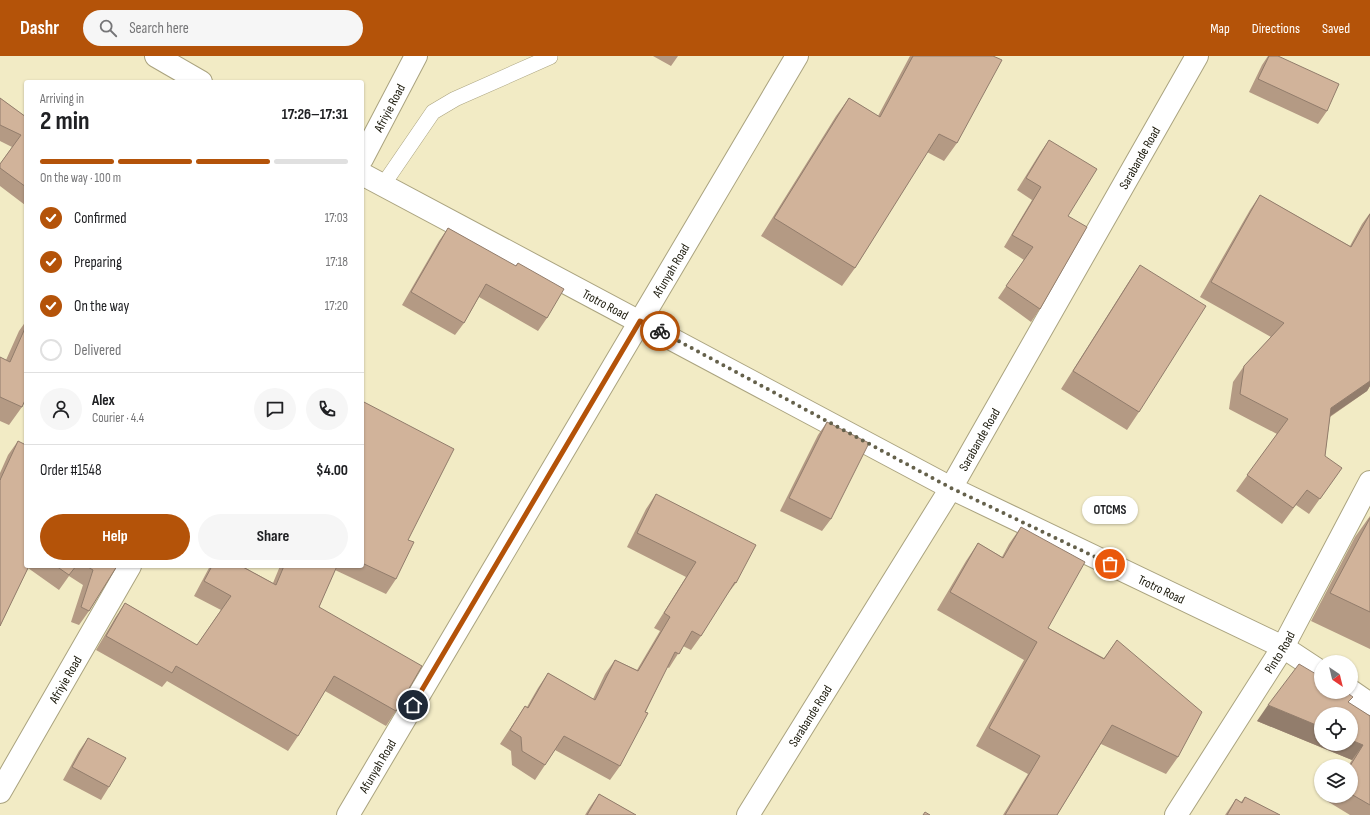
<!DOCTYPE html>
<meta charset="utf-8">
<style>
body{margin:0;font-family:"Sofia Sans Condensed",sans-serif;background:#f6f6f6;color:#202124;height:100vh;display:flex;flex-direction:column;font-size:15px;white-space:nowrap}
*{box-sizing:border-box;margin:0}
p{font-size:13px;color:#757577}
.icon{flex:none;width:22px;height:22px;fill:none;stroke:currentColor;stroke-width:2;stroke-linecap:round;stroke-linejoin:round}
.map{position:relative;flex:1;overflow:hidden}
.drawer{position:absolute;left:24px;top:24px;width:340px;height:488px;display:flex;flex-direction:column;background:#fff;border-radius:4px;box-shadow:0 1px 3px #0004}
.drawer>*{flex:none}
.needle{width:26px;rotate:145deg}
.buttons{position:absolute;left:1314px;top:599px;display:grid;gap:8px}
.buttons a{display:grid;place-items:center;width:44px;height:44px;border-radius:50%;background:#fff;box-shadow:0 1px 3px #0004;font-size:20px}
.pin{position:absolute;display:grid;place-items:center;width:34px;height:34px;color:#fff;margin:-17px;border:2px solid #fff;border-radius:50%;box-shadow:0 1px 4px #0007}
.courier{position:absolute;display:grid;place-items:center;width:40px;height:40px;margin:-20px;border:3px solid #b45309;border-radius:50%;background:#fff;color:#222;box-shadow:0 1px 5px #0007}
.bubble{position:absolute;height:28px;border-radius:14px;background:#fff;box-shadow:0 1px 3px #0004;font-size:13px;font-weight:700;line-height:28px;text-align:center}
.head em{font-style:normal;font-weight:700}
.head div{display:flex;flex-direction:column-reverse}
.head{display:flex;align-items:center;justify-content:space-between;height:68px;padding:0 16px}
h1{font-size:26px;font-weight:700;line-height:30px}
.bar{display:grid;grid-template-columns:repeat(4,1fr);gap:6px 4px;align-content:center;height:48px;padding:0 16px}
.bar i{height:5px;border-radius:3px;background:#e0e0e0}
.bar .current{background:#b45309}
.bar p{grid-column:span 4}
.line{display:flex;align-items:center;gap:10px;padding:0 16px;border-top:1px solid #e0e0e0}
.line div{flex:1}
.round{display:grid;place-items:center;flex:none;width:42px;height:42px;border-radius:21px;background:#f6f6f6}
ol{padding:0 16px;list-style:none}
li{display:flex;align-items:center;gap:12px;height:44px}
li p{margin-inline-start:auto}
li .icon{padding:4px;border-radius:50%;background:#b45309;color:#fff;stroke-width:4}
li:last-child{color:#757577}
li i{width:22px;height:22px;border:2px solid #e0e0e0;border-radius:50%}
.action{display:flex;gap:8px;margin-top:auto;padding:8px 16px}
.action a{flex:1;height:46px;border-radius:24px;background:#b45309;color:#fff;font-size:16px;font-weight:700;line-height:46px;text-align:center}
.action a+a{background:#f6f6f6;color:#202124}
header{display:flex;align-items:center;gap:24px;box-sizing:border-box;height:56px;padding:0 20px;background:#b45309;color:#fff}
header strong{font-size:19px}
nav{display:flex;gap:22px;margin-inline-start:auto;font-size:14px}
.search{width:280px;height:36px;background:#f6f6f6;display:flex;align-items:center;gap:10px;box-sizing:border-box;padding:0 14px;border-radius:22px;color:#757577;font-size:15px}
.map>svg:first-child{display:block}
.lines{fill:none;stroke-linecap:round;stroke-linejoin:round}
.lane-casing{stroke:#aaa37f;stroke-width:16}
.street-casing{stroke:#aaa37f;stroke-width:24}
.secondary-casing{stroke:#aaa37f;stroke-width:24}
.lane{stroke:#fff;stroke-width:15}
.street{stroke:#fff;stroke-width:22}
.secondary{stroke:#fff;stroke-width:22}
.wall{fill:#b49a84}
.shaded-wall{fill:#927d6c}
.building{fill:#d1b39a;stroke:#927d6c}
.done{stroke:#65614b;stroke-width:4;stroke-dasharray:0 7.2}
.route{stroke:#b45309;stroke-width:5}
.labels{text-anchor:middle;stroke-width:3;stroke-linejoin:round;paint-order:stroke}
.street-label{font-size:13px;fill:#191709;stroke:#fef8da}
</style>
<header>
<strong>Dashr</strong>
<div class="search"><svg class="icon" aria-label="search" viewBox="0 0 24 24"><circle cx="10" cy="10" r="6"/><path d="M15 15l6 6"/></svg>Search here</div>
<nav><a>Map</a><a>Directions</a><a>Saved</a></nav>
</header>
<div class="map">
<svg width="1370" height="759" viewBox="0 0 1370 759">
<rect width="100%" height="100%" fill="#f2ebc5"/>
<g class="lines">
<!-- lane casing -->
<g class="lane-casing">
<path id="lane" d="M 383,129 L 433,56 L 455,43 L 550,1"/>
</g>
<!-- street casing -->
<g class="street-casing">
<g id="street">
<path id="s1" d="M 362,103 L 416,0"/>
<path id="s2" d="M 0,736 L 130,510"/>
<path id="s3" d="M 348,759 L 797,0"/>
<path id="s4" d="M 748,759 L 951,432 L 1197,0"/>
<path id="s5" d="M 1176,759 L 1283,591 L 1370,426"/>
</g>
</g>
<!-- secondary casing -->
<g class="secondary-casing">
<g id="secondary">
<path d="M 156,0 L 201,26"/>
<path id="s6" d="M 362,118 L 951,432 L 1283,591 L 1321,616"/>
<path d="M 1351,635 L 1370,648"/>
</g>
</g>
<!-- lane -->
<use href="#lane" class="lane"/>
<!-- street -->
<use href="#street" class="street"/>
<!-- secondary -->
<use href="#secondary" class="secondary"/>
</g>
<!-- wall -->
<path class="wall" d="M 653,0 L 678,0 L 671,10 Z
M 910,0 L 993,0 L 957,87 L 944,105 L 927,96 L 855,212 L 842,230 L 761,180 L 836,60 L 849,42 L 878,60 Z
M 1268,0 L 1278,0 L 1327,55 L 1318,68 L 1249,36 L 1262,9 Z
M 0,42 L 26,61 L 26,147 L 25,149 L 0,130 L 0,108 L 12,91 L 0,85 Z
M 1049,84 L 1068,160 L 1040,253 L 1031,266 L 998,242 L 1024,204 L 1004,191 L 1032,144 L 1017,134 L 1040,97 Z
M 1260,139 L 1350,190 L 1362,168 L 1370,157 L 1370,330 L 1367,335 L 1330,361 L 1325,400 L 1331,427 L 1309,458 L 1296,449 L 1282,468 L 1236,435 L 1277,378 L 1229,353 L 1233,326 L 1244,310 L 1271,281 L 1200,241 L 1250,154 Z
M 448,172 L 515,210 L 518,207 L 547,262 L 538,275 L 479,241 L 464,267 L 455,279 L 402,249 L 439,185 Z
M 1140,209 L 1139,356 L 1127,374 L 1061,333 L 1128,227 Z
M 26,265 L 26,342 L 22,351 L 9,369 L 0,365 L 0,301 L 6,304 L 19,275 Z
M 362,345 L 408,484 L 396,523 L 386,538 L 335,514 L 319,551 L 396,655 L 386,670 L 325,635 L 298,680 L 288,695 L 167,625 L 162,631 L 96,594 L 115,562 L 125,547 L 197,589 L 221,554 L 194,540 L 210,510 L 242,510 L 273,527 L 280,510 L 362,510 Z
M 827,366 L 831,463 L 822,475 L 780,455 L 818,379 Z
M 18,385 L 26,510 L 117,510 L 89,555 L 79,569 L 71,566 L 83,529 L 69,520 L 59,534 L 28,512 L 0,570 L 0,417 L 8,399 Z
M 656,438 L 736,527 L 725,541 L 701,580 L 691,594 L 683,590 L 669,612 L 667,611 L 620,710 L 610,724 L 555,694 L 535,724 L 512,709 L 511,695 L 500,688 L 525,650 L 527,651 L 538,632 L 548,617 L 593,643 L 605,618 L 615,604 L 637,614 L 660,575 L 654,572 L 686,521 L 627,491 L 646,453 Z
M 1370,460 L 1370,593 L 1311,565 L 1355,481 Z
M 1021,471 L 1048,572 L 1104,602 L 1117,584 L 1178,701 L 1166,718 L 1101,688 L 1057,759 L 1003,759 L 1028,718 L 976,690 L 1024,604 L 937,554 L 966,505 L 978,487 L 1002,501 L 1009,488 Z
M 1349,647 L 1370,660 L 1370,759 L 1350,759 L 1327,745 L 1330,740 L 1351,740 L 1351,710 L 1348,710 L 1352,704 L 1257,665 Z
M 88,682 L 109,731 L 101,744 L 63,724 L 79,695 Z
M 599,738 L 636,759 L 585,759 L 590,751 Z
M 1245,741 L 1280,759 L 1225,759 L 1236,743 L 1241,746 Z"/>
<!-- shaded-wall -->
<path class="shaded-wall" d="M 1370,325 L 1370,330 L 1367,335 L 1320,367 L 1331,352 Z
M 1268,649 L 1321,671 L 1321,688 L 1351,688 L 1351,684 L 1363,689 L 1352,704 L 1257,665 Z"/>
<!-- building -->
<path class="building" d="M 913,0 L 993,0 L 1002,4 L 957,87 L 939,78 L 855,212 L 774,162 L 849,42 L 880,61 Z
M 1269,0 L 1278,0 L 1339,28 L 1327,55 L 1258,23 Z
M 0,42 L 26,61 L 26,131 L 0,112 L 0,108 L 21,79 L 0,69 Z
M 1049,84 L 1097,113 L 1068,160 L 1087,171 L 1040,253 L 1006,230 L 1033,191 L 1012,179 L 1041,131 L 1026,122 Z
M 1260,139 L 1351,191 L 1370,158 L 1370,325 L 1331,352 L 1325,400 L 1342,412 L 1320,443 L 1307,434 L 1293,452 L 1247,419 L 1288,363 L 1240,338 L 1244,310 L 1284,267 L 1211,226 Z
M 448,172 L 516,210 L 518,207 L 564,233 L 547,262 L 486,228 L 464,267 L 411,236 Z
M 1140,209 L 1206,250 L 1139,356 L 1073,315 Z
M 26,270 L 26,342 L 22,351 L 0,341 L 0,301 L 10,306 Z
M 362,345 L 454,393 L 408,484 L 414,486 L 396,523 L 362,507 Z
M 827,366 L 869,387 L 831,463 L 789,442 Z
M 18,385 L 26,389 L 26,510 L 29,510 L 0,570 L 0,423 L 0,424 Z
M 656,438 L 756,489 L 736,527 L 735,526 L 701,580 L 692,575 L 679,598 L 675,596 L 645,656 L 648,657 L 620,710 L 564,680 L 545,709 L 522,695 L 521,681 L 510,674 L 525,650 L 528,652 L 548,617 L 595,644 L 615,604 L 638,615 L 670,561 L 664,557 L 696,506 L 637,477 Z
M 1370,462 L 1370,556 L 1330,537 Z
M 1021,471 L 1085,506 L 1048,572 L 1104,603 L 1117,584 L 1202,656 L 1178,701 L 1112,669 L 1057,759 L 1005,759 L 1040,700 L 989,672 L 1037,586 L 950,536 L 978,487 L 1003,502 Z
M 56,510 L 76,510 L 69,519 Z
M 86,510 L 117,510 L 89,555 L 81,551 L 93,514 Z
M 212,510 L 241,510 L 276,529 L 284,510 L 337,510 L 319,551 L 422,610 L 396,655 L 334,620 L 298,680 L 176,610 L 172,617 L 106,580 L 125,547 L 197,589 L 231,540 L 204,525 Z
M 1299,608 L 1321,621 L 1321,636 L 1346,636 L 1353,641 L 1348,646 L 1370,660 L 1370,749 L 1351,738 L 1351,710 L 1350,710 L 1363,689 L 1351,684 L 1351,658 L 1321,658 L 1321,671 L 1268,649 Z
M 88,682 L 126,702 L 109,731 L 72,711 Z
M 599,738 L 636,759 L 587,759 Z
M 1245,741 L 1280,759 L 1227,759 L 1236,743 L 1242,747 Z
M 925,756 L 930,759 L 923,759 Z"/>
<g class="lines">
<!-- done -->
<path class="done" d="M 660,275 L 951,432 L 1110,508"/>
<!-- route -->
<path class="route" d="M 413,649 L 640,265 L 660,275"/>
</g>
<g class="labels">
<!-- street labels -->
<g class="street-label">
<text dy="5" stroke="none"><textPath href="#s1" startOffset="58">Afriyie Road</textPath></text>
<text dy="5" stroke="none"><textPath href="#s4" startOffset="765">Sarabande Road</textPath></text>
<text dy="5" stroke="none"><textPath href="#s3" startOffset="633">Afunyah Road</textPath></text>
<text dy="5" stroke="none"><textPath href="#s6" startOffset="276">Trotro Road</textPath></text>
<text dy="5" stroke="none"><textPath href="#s4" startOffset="441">Sarabande Road</textPath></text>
<text dy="5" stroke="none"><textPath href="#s6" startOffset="901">Trotro Road</textPath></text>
<text dy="5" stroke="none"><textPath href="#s5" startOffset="193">Pinto Road</textPath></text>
<text dy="5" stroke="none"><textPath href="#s2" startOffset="130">Afriyie Road</textPath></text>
<text dy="5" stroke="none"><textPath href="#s4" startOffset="117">Sarabande Road</textPath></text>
<text dy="5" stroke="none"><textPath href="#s3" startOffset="57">Afunyah Road</textPath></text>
</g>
</g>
</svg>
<div class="buttons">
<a><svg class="needle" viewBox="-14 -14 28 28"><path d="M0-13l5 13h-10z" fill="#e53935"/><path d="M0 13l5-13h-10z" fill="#757577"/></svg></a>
<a><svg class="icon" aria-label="locate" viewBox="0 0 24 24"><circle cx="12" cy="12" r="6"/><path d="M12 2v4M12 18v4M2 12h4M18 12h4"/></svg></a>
<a><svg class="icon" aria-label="layers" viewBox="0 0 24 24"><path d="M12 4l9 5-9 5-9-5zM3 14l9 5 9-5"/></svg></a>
</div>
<div class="pin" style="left:1110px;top:508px;background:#ea580c"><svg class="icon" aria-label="bag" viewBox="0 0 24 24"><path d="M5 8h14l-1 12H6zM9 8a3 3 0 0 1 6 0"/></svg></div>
<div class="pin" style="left:413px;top:649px;background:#1f2937"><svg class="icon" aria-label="home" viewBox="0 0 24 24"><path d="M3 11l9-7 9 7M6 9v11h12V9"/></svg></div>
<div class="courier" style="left:660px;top:275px"><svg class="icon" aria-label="bike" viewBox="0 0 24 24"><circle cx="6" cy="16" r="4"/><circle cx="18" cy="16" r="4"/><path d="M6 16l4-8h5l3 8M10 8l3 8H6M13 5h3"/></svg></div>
<div class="bubble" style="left:1082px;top:440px;width:56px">OTCMS</div>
<section class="drawer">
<div class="head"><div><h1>2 min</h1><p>Arriving in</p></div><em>17:26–17:31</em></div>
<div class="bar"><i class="current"></i><i class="current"></i><i class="current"></i><i></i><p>On the way · 100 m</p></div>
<ol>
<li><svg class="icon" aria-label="check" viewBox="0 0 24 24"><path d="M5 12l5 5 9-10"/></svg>Confirmed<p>17:03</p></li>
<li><svg class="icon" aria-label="check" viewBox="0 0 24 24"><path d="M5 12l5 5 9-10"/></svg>Preparing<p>17:18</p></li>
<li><svg class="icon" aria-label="check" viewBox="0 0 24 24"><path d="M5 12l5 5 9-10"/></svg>On the way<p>17:20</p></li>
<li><i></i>Delivered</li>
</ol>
<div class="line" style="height:72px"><a class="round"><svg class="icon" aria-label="person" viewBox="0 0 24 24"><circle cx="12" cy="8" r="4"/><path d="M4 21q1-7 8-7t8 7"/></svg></a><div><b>Alex</b><p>Courier · 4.4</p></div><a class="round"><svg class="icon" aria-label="chat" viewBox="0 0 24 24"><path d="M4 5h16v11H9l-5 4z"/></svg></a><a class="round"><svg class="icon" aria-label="phone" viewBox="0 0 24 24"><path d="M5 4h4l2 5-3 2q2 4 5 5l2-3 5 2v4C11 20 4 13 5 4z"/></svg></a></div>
<div class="line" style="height:52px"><div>Order #1548</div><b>$4.00</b></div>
<div class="action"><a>Help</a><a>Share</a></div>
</section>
</div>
